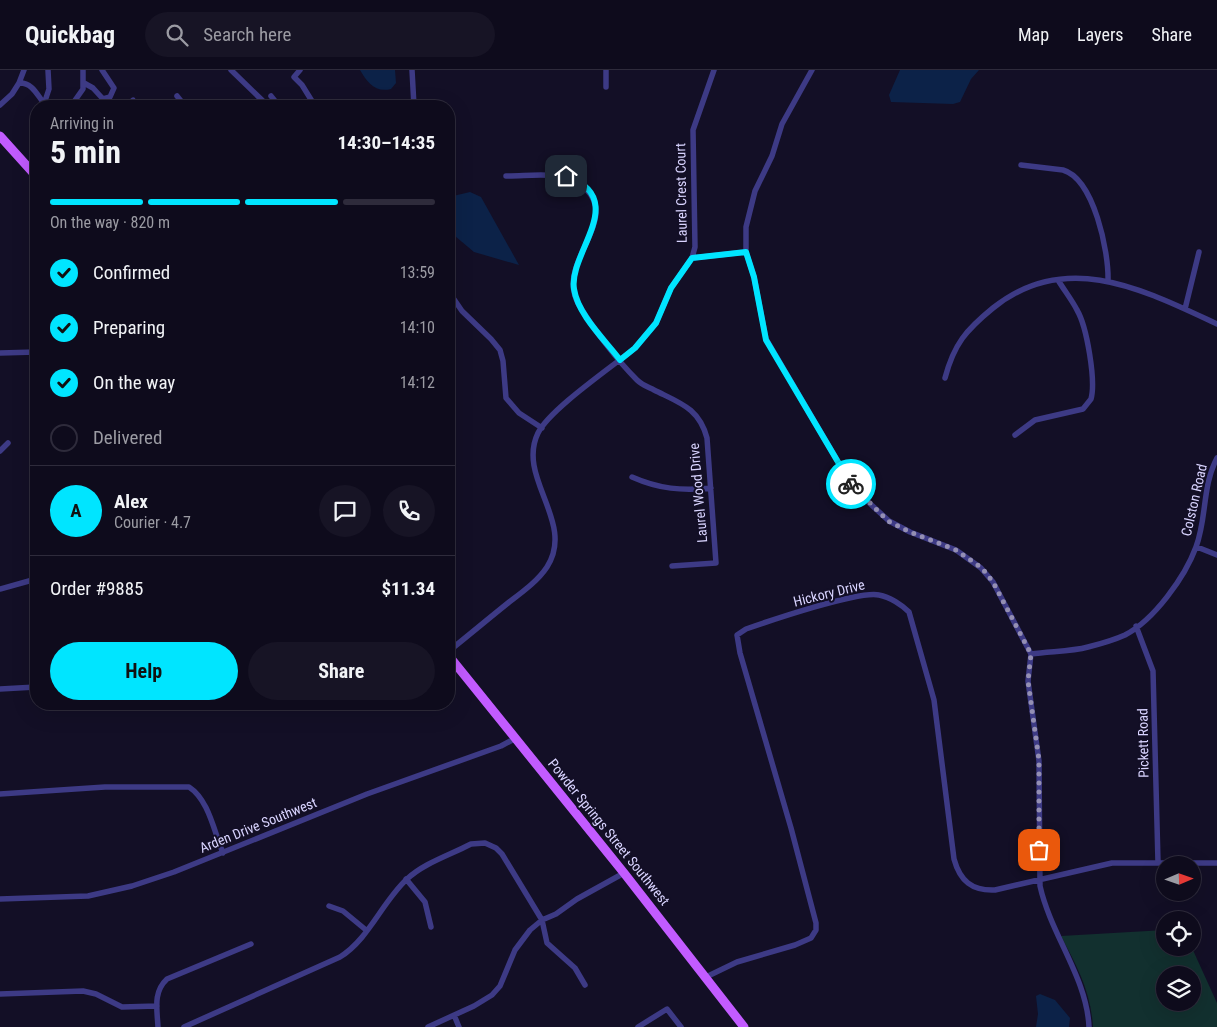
<!DOCTYPE html>
<meta charset="utf-8">
<style>
body{margin:0;font-family:"Roboto Condensed",sans-serif;background:#171425;color:#f1f3f6;height:100vh;display:flex;flex-direction:column;font-size:19px;white-space:nowrap}
*{box-sizing:border-box;margin:0}
p{font-size:16px;color:#9b9ba3}
.icon{flex:none;width:28px;height:28px;fill:none;stroke:currentColor;stroke-width:2;stroke-linecap:round;stroke-linejoin:round}
.map{position:relative;flex:1;overflow:hidden}
.details{position:absolute;left:30px;top:30px;width:425px;height:610px;display:flex;flex-direction:column;background:#0e0b1c;border-radius:20px;box-shadow:0 5px 20px #0002,0 0 0 1px #2e2b3b}
.details>*{flex:none}
.needle{width:32px;rotate:88deg}
.controls{position:absolute;left:1156px;top:786px;display:grid;gap:10px}
.controls a{display:grid;place-items:center;width:45px;height:45px;border-radius:50%;background:#0e0b1c;box-shadow:0 5px 20px #0002,0 0 0 1px #2e2b3b;font-size:25px}
.pin{position:absolute;display:grid;place-items:center;width:42px;height:42px;color:#fff;margin:-21px;border-radius:10px;box-shadow:0 2px 8px #0006}
.courier{position:absolute;display:grid;place-items:center;width:50px;height:50px;margin:-25px;border:4px solid #00e5ff;border-radius:50%;background:#fff;color:#222;box-shadow:0 1px 6px #0007}
.overview em{font-style:normal;font-weight:700}
.overview div{display:flex;flex-direction:column-reverse}
.overview{display:flex;align-items:center;justify-content:space-between;height:85px;padding:0 20px}
h1{font-size:32px;font-weight:700;line-height:38px}
.bar{display:grid;grid-template-columns:repeat(4,1fr);gap:8px 5px;align-content:center;height:60px;padding:0 20px}
.bar i{height:6px;border-radius:4px;background:#2e2b3b}
.bar .selected{background:#00e5ff}
.bar p{grid-column:span 4}
.line{display:flex;align-items:center;gap:12px;padding:0 20px;border-top:1px solid #2e2b3b}
.line div{flex:1}
.round{display:grid;place-items:center;flex:none;width:52px;height:52px;border-radius:26px;background:#171425}
ol{padding:0 20px;list-style:none}
li{display:flex;align-items:center;gap:15px;height:55px}
li p{margin-inline-start:auto}
li .icon{padding:5px;border-radius:50%;background:#00e5ff;color:#111;stroke-width:4}
li:last-child{color:#9b9ba3}
li i{width:28px;height:28px;border:2px solid #2e2b3b;border-radius:50%}
.cta{display:flex;gap:10px;margin-top:auto;padding:10px 20px}
.cta a{flex:1;height:58px;border-radius:30px;background:#00e5ff;color:#111;font-size:20px;font-weight:700;line-height:58px;text-align:center}
.cta a+a{background:#171425;color:#f1f3f6}
header{display:flex;align-items:center;gap:30px;box-sizing:border-box;height:70px;padding:0 25px;background:#0e0b1c;border-bottom:1px solid #2e2b3b}
header strong{font-size:24px}
nav{display:flex;gap:28px;margin-inline-start:auto;font-size:18px}
.search{width:350px;height:45px;background:#171425;display:flex;align-items:center;gap:12px;box-sizing:border-box;padding:0 18px;border-radius:28px;color:#9b9ba3;font-size:19px}
.map>svg:first-child{display:block}
.green{fill:#12302f;fill-rule:evenodd}
.water{fill:#0c2248}
.lines{fill:none;stroke-linecap:round;stroke-linejoin:round}
.street{stroke:#3d3a85;stroke-width:5.5}
.primary{stroke:#c25bff;stroke-width:9}
.done{stroke:#948fb3;stroke-width:5;stroke-dasharray:0 9}
.route{stroke:#00e5ff;stroke-width:6}
.labels{text-anchor:middle;stroke-width:4;stroke-linejoin:round;paint-order:stroke}
.street-label{font-size:14px;fill:#d9d4ff;stroke:#130f26}
</style>
<header>
<strong>Quickbag</strong>
<div class="search"><svg class="icon" aria-label="search" viewBox="0 0 24 24"><circle cx="10" cy="10" r="6"/><path d="M15 15l6 6"/></svg>Search here</div>
<nav><a>Map</a><a>Layers</a><a>Share</a></nav>
</header>
<div class="map">
<svg width="1217" height="957" viewBox="0 0 1217 957">
<rect width="100%" height="100%" fill="#130f26"/>
<!-- green -->
<path class="green" d="M 1165,860 L 1165,878 L 1192,878 L 1217,933 L 1217,957 L 1093,957 C 1091,922 1077,896 1061,866 ZM 1165,905 L 1192,905 L 1192,932 L 1165,932 Z"/>
<!-- water -->
<path class="water" d="M 360,0 L 395,0 L 396,13 L 391,19 C 375,23 367,12 360,0 Z
M 900,0 L 979,0 L 971,9 L 960,32 L 953,34 L 891,32 L 889,25 Z
M 470,122 L 481,127 L 519,195 L 474,182 L 449,161 L 449,127 Z
M 1040,924 L 1055,930 L 1070,948 L 1069,957 L 1036,957 L 1038,944 L 1036,926 Z"/>
<g class="lines">
<!-- street -->
<path class="street" d="M 102,0 L 114,18 L 110,27 L 103,29
M 231,0 L 264,32
M 300,0 L 294,7 L 302,15 L 315,36
M 412,0 L 414,36
M 812,0 L 782,54 L 772,86 L 755,121 L 746,157 L 746,182 L 754,207 L 766,269 L 854,419 L 889,451 L 910,462 L 956,480 L 981,498 L 993,512 L 1031,584 L 1028,611 L 1039,691 L 1040,816 C 1051,865 1087,908 1089,957
M 19,13 L 24,0
M 84,13 L 93,18 L 103,29 L 103,36
M 606,17 L 606,0
M 177,26 L 185,36
M 271,26 L 279,36
M 133,30 L 135,36
M 44,34 L 49,19 L 48,0
M 0,35 L 12,24 L 19,13 C 33,12 38,27 46,36
M 71,36 L 83,19 L 83,0
M 1021,95 L 1063,100 C 1094,109 1109,182 1108,211
M 506,106 C 525,106 548,103 567,107 C 575,109 580,113 586,119 C 620,153 554,193 579,235 C 594,260 617,290 637,310 C 642,315 648,317 654,320 C 680,333 699,338 707,368 L 716,493 L 672,496
M 692,188 L 695,177 L 693,60 L 714,0
M 449,222 L 462,241 L 491,269 L 500,280 L 503,291 L 506,328 L 519,343 L 542,358
M 1185,239 L 1199,182
M 0,283 L 36,282
M 945,308 C 954,274 966,260 993,238 C 1066,179 1144,220 1217,254
M 1015,365 L 1035,350 L 1083,339 L 1091,329 C 1096,311 1087,257 1077,240 C 1072,230 1064,220 1058,210
M 0,381 L 8,373
M 632,407 C 659,419 682,421 711,418
M 1197,477 L 1217,485
M 0,519 L 36,509
M 1136,556 L 1153,601 L 1158,792
M 449,581 C 469,565 488,549 508,533 C 521,523 537,512 547,497 C 576,452 516,408 538,363 C 550,339 612,297 635,278 L 656,253 L 671,218 L 692,188 L 746,182
M 1031,584 C 1050,581 1070,582 1088,577 C 1100,574 1114,570 1125,565 C 1154,550 1185,507 1196,477 C 1207,448 1202,416 1217,388
M 0,619 L 36,617
M 0,724 L 105,717 L 189,717 C 209,730 214,762 223,783
M 406,809 L 425,832 L 431,857
M 0,829 L 88,826 L 132,816 L 174,802 L 367,724 L 501,676 L 516,668
M 329,836 L 343,841 L 366,860
M 706,907 L 737,892 L 795,875 L 811,868 L 816,860 L 816,853 L 791,758 L 740,583 L 737,565 L 746,559 C 769,551 860,520 879,525 C 890,527 902,535 909,542 L 934,630 L 954,789 C 960,811 972,821 995,820 L 1112,793 L 1217,793
M 0,924 L 83,921 L 96,924 L 122,937 L 157,936
M 454,945 L 459,957
M 158,957 C 157,939 153,922 167,909 L 251,874
M 184,957 L 340,887 C 369,869 382,832 407,809 C 424,793 450,785 471,774 L 485,773 L 496,778 L 502,784 L 542,850 L 547,873 L 575,898 L 585,915
M 428,957 L 474,936 L 492,925 L 500,916 L 515,880 L 530,860 L 542,850 L 556,844 L 577,829 L 624,803
M 638,957 L 667,939 L 681,957"/>
<!-- primary -->
<path class="primary" d="M 0,66 L 36,106
M 449,586 L 624,803 L 744,957"/>
</g>
<g class="lines">
<!-- done -->
<path class="done" d="M 851,414 L 888,451 L 910,462 L 956,480 L 982,498 L 993,512 L 1031,584 L 1028,611 L 1039,690 L 1039,780"/>
<!-- route -->
<path class="route" d="M 566,106 C 631,129 568,183 574,219 C 578,245 605,270 620,290 L 635,278 L 656,253 L 671,218 L 692,188 L 746,182 L 754,207 L 766,270 L 851,414"/>
</g>
<g class="labels">
<!-- street labels -->
<g class="street-label">
<text transform="translate(681 123) rotate(-91)" y="5">Laurel Crest Court</text>
<text transform="translate(698 423) rotate(-95)" y="5">Laurel Wood Drive</text>
<text transform="translate(1194 430) rotate(-77)" y="5">Colston Road</text>
<text transform="translate(829 523) rotate(-14)" y="5">Hickory Drive</text>
<text transform="translate(1143 673) rotate(-91)" y="5">Pickett Road</text>
<text transform="translate(258 755) rotate(-22)" y="5">Arden Drive Southwest</text>
<text transform="translate(609 762) rotate(51)" y="5">Powder Springs Street Southwest</text>
</g>
</g>
</svg>
<div class="controls">
<a><svg class="needle" viewBox="-14 -14 28 28"><path d="M0-13l5 13h-10z" fill="#e53935"/><path d="M0 13l5-13h-10z" fill="#9b9ba3"/></svg></a>
<a><svg class="icon" aria-label="locate" viewBox="0 0 24 24"><circle cx="12" cy="12" r="6"/><path d="M12 2v4M12 18v4M2 12h4M18 12h4"/></svg></a>
<a><svg class="icon" aria-label="layers" viewBox="0 0 24 24"><path d="M12 4l9 5-9 5-9-5zM3 14l9 5 9-5"/></svg></a>
</div>
<div class="pin" style="left:1039px;top:780px;background:#ea580c"><svg class="icon" aria-label="bag" viewBox="0 0 24 24"><path d="M5 8h14l-1 12H6zM9 8a3 3 0 0 1 6 0"/></svg></div>
<div class="pin" style="left:566px;top:106px;background:#1f2937"><svg class="icon" aria-label="home" viewBox="0 0 24 24"><path d="M3 11l9-7 9 7M6 9v11h12V9"/></svg></div>
<div class="courier" style="left:851px;top:414px"><svg class="icon" aria-label="bike" viewBox="0 0 24 24"><circle cx="6" cy="16" r="4"/><circle cx="18" cy="16" r="4"/><path d="M6 16l4-8h5l3 8M10 8l3 8H6M13 5h3"/></svg></div>
<section class="details">
<div class="overview"><div><h1>5 min</h1><p>Arriving in</p></div><em>14:30–14:35</em></div>
<div class="bar"><i class="selected"></i><i class="selected"></i><i class="selected"></i><i></i><p>On the way · 820 m</p></div>
<ol>
<li><svg class="icon" aria-label="check" viewBox="0 0 24 24"><path d="M5 12l5 5 9-10"/></svg>Confirmed<p>13:59</p></li>
<li><svg class="icon" aria-label="check" viewBox="0 0 24 24"><path d="M5 12l5 5 9-10"/></svg>Preparing<p>14:10</p></li>
<li><svg class="icon" aria-label="check" viewBox="0 0 24 24"><path d="M5 12l5 5 9-10"/></svg>On the way<p>14:12</p></li>
<li><i></i>Delivered</li>
</ol>
<div class="line" style="height:90px"><b class="round" style="background:#00e5ff;color:#111">A</b><div><b>Alex</b><p>Courier · 4.7</p></div><a class="round"><svg class="icon" aria-label="chat" viewBox="0 0 24 24"><path d="M4 5h16v11H9l-5 4z"/></svg></a><a class="round"><svg class="icon" aria-label="phone" viewBox="0 0 24 24"><path d="M5 4h4l2 5-3 2q2 4 5 5l2-3 5 2v4C11 20 4 13 5 4z"/></svg></a></div>
<div class="line" style="height:65px"><div>Order #9885</div><b>$11.34</b></div>
<div class="cta"><a>Help</a><a>Share</a></div>
</section>
</div>
